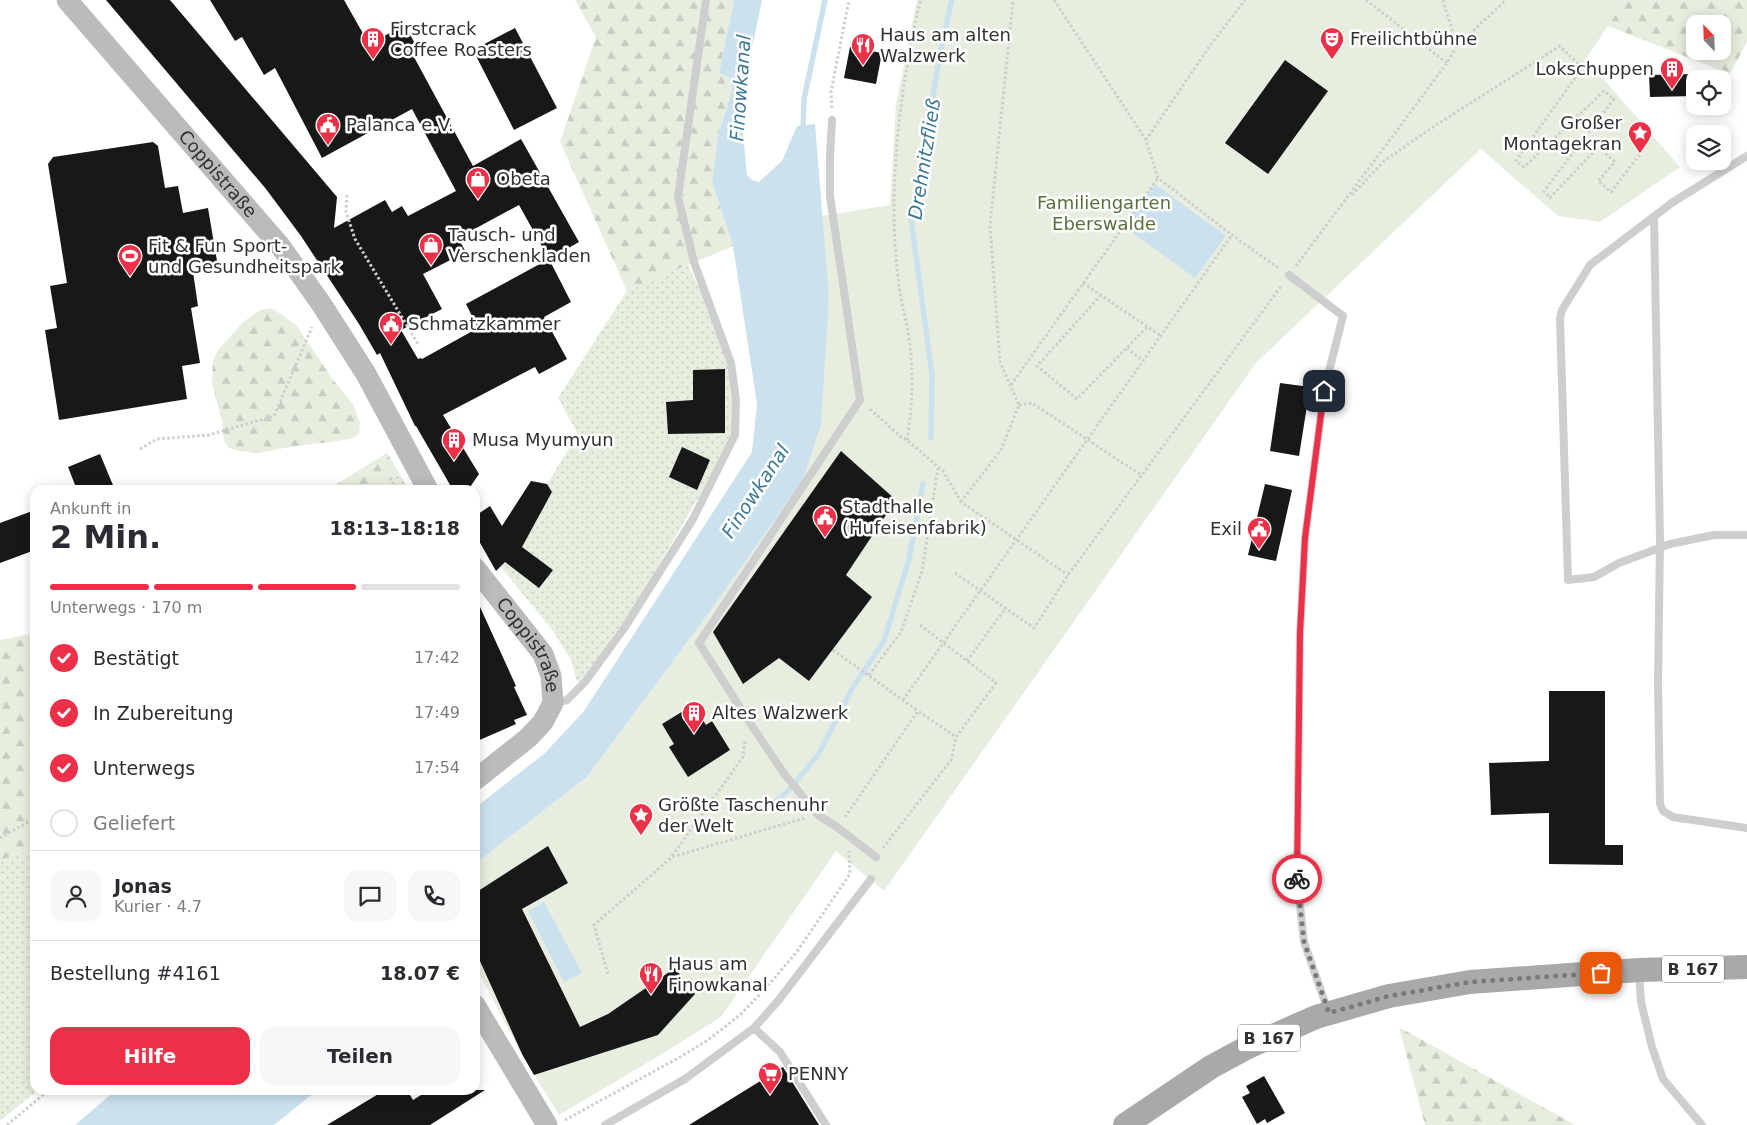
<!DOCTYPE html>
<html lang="de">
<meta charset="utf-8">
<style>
body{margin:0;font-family:"DejaVu Sans",sans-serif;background:#f7f7f7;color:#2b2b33;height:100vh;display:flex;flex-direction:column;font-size:19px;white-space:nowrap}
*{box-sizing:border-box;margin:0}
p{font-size:16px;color:#7c7c81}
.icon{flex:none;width:28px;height:28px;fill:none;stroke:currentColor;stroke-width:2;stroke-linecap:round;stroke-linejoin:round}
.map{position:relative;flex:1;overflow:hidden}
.panel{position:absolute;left:30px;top:485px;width:450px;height:610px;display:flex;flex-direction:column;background:#fff;border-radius:15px;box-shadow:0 2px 12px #0003}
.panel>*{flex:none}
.needle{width:32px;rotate:337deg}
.controls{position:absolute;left:1686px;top:15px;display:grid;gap:10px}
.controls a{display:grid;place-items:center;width:45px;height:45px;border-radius:10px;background:#fff;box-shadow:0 2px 12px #0003;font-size:25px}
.pin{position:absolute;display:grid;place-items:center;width:42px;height:42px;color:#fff;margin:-21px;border-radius:10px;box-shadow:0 2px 8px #0006}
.courier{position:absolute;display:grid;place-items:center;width:50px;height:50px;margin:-25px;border:4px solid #eb3047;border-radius:50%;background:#fff;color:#222;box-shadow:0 1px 6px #0007}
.overview em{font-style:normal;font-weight:600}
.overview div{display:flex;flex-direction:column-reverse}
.overview{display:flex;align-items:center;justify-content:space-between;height:85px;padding:0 20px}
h1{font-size:32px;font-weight:600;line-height:38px}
.bar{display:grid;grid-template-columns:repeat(4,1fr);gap:8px 5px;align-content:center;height:60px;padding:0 20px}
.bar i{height:6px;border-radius:4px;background:#e1e1e2}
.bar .active{background:#eb3047}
.bar p{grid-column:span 4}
.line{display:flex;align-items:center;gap:12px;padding:0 20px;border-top:1px solid #e1e1e2}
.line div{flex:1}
.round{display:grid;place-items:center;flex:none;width:52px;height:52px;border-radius:15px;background:#f7f7f7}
ol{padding:0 20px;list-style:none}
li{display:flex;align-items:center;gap:15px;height:55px}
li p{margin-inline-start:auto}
li .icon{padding:5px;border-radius:50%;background:#eb3047;color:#fff;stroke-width:4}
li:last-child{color:#7c7c81}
li i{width:28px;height:28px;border:2px solid #e1e1e2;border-radius:50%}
.button{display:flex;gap:10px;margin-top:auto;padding:10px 20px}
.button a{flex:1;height:58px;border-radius:15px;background:#eb3047;color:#fff;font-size:20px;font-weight:600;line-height:58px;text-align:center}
.button a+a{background:#f7f7f7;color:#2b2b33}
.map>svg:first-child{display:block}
.forest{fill:url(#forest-firs);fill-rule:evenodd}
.park{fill:#e8eedf}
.garden{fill:url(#garden-dots)}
.water{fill:#cbe2ee}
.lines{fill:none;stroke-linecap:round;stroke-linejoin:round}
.stream{stroke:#cbe2ee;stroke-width:5.5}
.building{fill:#181818;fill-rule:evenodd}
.path{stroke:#cecece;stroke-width:3;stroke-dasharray:2.5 2.5;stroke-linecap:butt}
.lane{stroke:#cecece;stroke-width:8}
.secondary{stroke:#bbb;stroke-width:21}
.primary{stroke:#a9a9a9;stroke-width:24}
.done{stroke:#797979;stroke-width:5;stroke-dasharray:0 9}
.route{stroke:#eb3047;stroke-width:6}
.labels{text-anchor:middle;stroke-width:5;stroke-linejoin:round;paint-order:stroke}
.shield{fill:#fff;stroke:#6f6f6f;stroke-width:1}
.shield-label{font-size:16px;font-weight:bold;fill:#313131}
.poi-label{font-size:18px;fill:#313131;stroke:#fff;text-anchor:start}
.street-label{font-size:18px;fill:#313131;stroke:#fff}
.park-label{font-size:18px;fill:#576f3c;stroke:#fff}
.water-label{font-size:19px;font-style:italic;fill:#3b7897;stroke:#fff}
</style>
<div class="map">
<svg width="1747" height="1125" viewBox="0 0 1747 1125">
<defs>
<pattern id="forest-firs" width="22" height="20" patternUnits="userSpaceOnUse" patternTransform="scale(1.25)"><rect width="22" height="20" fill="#e8eedf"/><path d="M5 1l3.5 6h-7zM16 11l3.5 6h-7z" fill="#c7cdc0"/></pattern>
<pattern id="garden-dots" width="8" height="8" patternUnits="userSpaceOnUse" patternTransform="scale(1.25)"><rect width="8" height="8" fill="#e8eedf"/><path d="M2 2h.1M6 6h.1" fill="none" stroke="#c7cdc0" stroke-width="1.8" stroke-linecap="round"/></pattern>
</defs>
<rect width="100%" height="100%" fill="#fff"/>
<!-- forest -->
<path class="forest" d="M 575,0 L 734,0 L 719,73 L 730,78 L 732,90 L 718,136 L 712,182 L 733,246 L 627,291 L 560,142 L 596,37 Z
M 1625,0 L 1747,0 L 1747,42 L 1730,74 L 1608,26 ZM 1695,24 L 1722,24 L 1722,51 L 1695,51 Z
M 272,308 L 296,325 L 334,381 L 353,404 L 360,423 L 359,434 L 350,439 L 331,442 L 295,446 L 258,453 L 239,451 L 229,448 L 224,441 L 222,422 L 212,383 L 213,361 L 217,351 L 243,322 L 260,310 Z
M 387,453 L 400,474 L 376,490 L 327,490 Z
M 35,633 L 35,851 L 14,854 L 0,862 L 0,640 Z
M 1399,1027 L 1575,1125 L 1425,1125 Z"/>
<!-- park -->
<path class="park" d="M 917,0 L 1625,0 L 1586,59 L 1680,167 L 1600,222 L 1558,216 L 1481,149 L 1256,363 L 884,891 L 836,851 L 721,1017 L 667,1051 L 559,1115 L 521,1053 L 475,966 L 475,864 L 587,777 L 705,618 L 829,296 L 821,216 L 890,205 L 896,104 Z"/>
<!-- garden -->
<path class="garden" d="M 688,265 L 729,350 L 739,432 L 691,510 L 636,604 L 581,683 L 576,680 L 572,662 L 553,631 L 500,566 L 527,538 L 552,492 L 547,484 L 578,434 L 558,398 L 627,291 Z
M 400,474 L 409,490 L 376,490 Z
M 35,851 L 35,1090 L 38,1090 L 0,1121 L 0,862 L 14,854 Z"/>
<!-- water -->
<path class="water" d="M 734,0 L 762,0 L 743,92 L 741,112 L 747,175 L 752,180 L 759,182 L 782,161 L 797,126 L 815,124 L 829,296 L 821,424 L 803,480 L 705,618 L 587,777 L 475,864 L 475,808 L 545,753 L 584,711 L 752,452 L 757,404 L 733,246 L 712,182 L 718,136 L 732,90 L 730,78 L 719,73 Z
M 1155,184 L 1226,236 L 1195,278 L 1124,227 Z
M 544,902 L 582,973 L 564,982 L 528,911 Z
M 116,1090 L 315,1090 L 315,1092 L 274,1125 L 75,1125 Z"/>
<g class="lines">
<!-- stream -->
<path class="stream" d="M 803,132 L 804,99 L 825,0
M 931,438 L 932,375 L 911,219 L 943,39 L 952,0
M 769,807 L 787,792 L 818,755 L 853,687 L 884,641 L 909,559 L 923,484"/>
</g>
<!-- building -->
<path class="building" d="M 106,0 L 170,0 L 337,197 L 334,228 L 385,200 L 392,212 L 402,206 L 408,216 L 456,191 L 412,109 L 322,158 L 275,68 L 264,75 L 242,37 L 235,41 L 210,0 L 344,0 L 369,44 L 405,25 L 420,53 L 414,57 L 473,166 L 521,139 L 579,242 L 549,259 L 571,302 L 544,317 L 567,359 L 539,374 L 535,367 L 443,415 L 479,474 L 468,490 L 453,490 L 416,426 L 415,426 L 380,353 L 377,355 L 359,324 L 301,236 L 266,189 ZM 519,205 L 549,259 L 466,304 L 478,328 L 422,359 L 421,358 L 418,359 L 401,330 L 442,309 L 423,274 L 466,252 L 458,238 Z
M 515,28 L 557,108 L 514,130 L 473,50 Z
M 850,47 L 882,53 L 876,84 L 844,78 Z
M 1285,60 L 1328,91 L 1268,174 L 1225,143 Z
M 1694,74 L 1695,96 L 1650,97 L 1649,75 Z
M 153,142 L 158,146 L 165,188 L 178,186 L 183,213 L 208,208 L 218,267 L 193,272 L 198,306 L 191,308 L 200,363 L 182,366 L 187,399 L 59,420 L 45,330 L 57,328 L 50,286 L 67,283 L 48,164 L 53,157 Z
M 725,369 L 725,433 L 668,434 L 666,402 L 693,400 L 693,370 Z
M 1280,383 L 1310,387 L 1299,456 L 1270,451 Z
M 682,447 L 710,460 L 697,490 L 669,477 Z
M 841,451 L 896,500 L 846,575 L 872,597 L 809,681 L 779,658 L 743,684 L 713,632 Z
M 100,454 L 115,490 L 77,490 L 68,467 Z
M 531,481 L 547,484 L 552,492 L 522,547 L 553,570 L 539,588 L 505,562 L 496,571 L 475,534 L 475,516 L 490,506 L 502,526 Z
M 1265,484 L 1292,490 L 1276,561 L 1248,555 Z
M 35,510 L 35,550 L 0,563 L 0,523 Z
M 475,596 L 516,686 L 514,687 L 527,715 L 514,720 L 516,724 L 475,742 Z
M 1549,691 L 1605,691 L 1605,845 L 1623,845 L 1623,865 L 1549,864 L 1549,813 L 1491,815 L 1489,763 L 1549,761 Z
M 693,705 L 706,725 L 712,721 L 730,750 L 688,777 L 669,747 L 674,744 L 662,724 Z
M 548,846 L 568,883 L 522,909 L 580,1027 L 608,1014 L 675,968 L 695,994 L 658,1035 L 534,1075 L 522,1054 L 475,950 L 475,893 Z
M 783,1067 L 819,1125 L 689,1125 Z
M 1264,1076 L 1285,1113 L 1267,1123 L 1265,1119 L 1257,1124 L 1242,1097 L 1250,1093 L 1246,1086 Z
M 385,1090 L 407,1090 L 413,1100 L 429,1090 L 485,1090 L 430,1125 L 327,1125 Z"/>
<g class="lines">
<!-- path -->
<path class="path" d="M 1054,0 L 1146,140 L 1158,178 L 1232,235 L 1280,269
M 1366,0 L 1447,63
M 1443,0 L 1457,46
M 832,108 L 831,92 L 849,0
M 1146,140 L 1209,47 L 1245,0
M 347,195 L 346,212 L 355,239 L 418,344
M 1352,195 L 1384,161 L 1430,129 L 1560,46 L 1582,68 L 1516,161 L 1524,167 L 1604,91 L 1614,99 L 1544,191 L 1550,198 L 1598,147 L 1615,162 L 1598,181 L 1611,192 L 1640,154
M 1296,266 L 1447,63 L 1457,46 L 1506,0
M 1083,283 L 1160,335
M 1101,295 L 1037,366 L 1077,399 L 1147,327
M 1127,348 L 1143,361
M 1011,385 L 1158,178
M 1019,405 L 1032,403 L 1141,475
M 870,409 L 901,437 L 907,440 L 943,471 L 961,502 L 1068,575
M 907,440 C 913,404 914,367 908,331 C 905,316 901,301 899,286 C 889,210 895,131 909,56 C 913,37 915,18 921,0
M 140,449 L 157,439 L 209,435 L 274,416 L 312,327
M 961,502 L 1001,450 L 1019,405 L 1000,362 L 990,226 L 1013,0
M 955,573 L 1034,628 L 1068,575 L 1282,285
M 833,650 L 918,711
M 967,661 L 1005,609
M 869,675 L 901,632 L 922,571 L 938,468
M 903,700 L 1232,235
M 845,817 L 918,711 L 956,737
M 0,838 L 35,818
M 883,848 L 951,760 L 956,737 L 996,683 L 920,625
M 672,856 L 743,757 L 745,740
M 608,974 L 594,925 L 672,857 L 805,818
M 565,1120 L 680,1057 L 708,1040 L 740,1015 L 765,989 L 796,953 L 850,874 L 849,851
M 7,1125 L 49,1090"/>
<!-- lane -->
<path class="lane" d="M 832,120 L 830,157 L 830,196 L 860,400 L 699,643 L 748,720 L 785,775 L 804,798 L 818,815 L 837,827 L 876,857
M 1747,156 L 1673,202 L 1590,265 L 1562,310 L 1560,318 L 1568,580 L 1594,577 L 1619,563 L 1670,544 L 1714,535 L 1747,535
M 1654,217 L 1660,540 L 1658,684 L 1660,804 L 1663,811 L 1673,817 L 1747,828
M 1289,275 L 1343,316 L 1324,391 L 1305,538 L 1300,633 L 1297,877 L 1304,942 L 1328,1011
M 555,703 L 567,700 L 585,682 L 625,627 L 693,519 L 735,435 L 736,400 L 731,363 L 694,262 L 678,197 L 706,0
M 1639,972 L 1641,1002 L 1652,1047 L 1663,1079 L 1702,1125
M 754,1028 L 780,1052 L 826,1125
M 605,1125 L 685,1079 L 754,1028 L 778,1001 L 871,879"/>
<!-- secondary -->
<g class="secondary">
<path id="s1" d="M 67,0 L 281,247 L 322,305 L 366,374 L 428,490"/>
<path id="s2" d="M 475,568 L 543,654 L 551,676 L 553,703 L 543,722 L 528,738 L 475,780"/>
<path d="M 475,1005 L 547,1125"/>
</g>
<!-- primary -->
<path class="primary" d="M 1125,1125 L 1211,1067 L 1248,1047 L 1316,1017 L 1389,996 L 1470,982 L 1639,970 L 1747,967"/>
</g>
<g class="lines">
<!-- done -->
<path class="done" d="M 1297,879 L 1304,942 L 1329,1013 L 1389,996 L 1470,982 L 1601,973"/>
<!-- route -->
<path class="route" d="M 1297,879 L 1300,633 L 1305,538 L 1324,391"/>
</g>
<!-- icons -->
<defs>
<g id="building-pin" transform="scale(1.25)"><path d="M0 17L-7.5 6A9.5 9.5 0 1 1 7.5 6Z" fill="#eb3047" stroke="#fff"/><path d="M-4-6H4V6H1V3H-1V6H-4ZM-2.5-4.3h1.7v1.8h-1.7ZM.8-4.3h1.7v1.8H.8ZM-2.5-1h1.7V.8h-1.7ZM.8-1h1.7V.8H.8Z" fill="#fff"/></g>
<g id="theatre-pin" transform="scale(1.25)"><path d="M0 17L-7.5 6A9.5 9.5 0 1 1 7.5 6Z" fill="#eb3047" stroke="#fff"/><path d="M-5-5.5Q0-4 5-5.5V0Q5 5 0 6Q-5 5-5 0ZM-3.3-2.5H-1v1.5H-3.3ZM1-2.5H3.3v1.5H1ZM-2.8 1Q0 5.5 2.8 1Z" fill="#fff"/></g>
<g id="restaurant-pin" transform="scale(1.25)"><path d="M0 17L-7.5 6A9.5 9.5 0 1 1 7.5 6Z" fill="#eb3047" stroke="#fff"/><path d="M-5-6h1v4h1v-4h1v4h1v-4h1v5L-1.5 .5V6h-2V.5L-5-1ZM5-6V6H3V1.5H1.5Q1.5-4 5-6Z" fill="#fff"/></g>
<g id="civic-pin" transform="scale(1.25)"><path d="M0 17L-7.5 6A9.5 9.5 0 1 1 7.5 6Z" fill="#eb3047" stroke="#fff"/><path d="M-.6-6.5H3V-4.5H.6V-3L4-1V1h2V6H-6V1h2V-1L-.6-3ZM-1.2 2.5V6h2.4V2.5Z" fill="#fff"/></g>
<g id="sight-pin" transform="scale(1.25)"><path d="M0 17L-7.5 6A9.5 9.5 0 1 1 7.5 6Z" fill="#eb3047" stroke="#fff"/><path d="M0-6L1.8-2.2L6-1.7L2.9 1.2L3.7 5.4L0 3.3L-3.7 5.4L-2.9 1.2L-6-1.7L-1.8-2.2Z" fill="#fff"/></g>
<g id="shop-pin" transform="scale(1.25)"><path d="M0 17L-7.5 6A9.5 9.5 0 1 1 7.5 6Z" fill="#eb3047" stroke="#fff"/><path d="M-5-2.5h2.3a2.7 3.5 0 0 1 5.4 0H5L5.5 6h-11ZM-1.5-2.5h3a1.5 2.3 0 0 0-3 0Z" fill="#fff"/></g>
<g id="stadium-pin" transform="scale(1.25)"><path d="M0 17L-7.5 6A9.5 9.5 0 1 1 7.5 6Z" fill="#eb3047" stroke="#fff"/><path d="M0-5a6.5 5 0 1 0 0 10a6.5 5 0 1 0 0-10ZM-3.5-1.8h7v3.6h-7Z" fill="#fff"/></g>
<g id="supermarket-pin" transform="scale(1.25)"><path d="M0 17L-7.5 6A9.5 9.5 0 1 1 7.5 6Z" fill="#eb3047" stroke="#fff"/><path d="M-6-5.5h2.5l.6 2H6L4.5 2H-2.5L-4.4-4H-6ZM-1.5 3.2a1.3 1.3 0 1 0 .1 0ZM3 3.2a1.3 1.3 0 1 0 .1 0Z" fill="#fff"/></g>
</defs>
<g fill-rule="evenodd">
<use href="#building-pin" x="373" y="39"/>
<use href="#theatre-pin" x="1332" y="39"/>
<use href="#restaurant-pin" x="863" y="45"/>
<use href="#building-pin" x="1672" y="69"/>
<use href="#civic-pin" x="328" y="125"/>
<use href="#sight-pin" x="1640" y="133"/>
<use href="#shop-pin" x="478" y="179"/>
<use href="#shop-pin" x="431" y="245"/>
<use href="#stadium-pin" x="130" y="256"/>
<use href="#civic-pin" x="391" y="324"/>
<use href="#building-pin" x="454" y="440"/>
<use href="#civic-pin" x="825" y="517"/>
<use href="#civic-pin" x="1259" y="529"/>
<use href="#building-pin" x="694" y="713"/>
<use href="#sight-pin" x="641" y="815"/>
<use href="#restaurant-pin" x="651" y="974"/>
<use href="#supermarket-pin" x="770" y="1074"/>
</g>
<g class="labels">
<!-- shield labels -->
<g class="shield">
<rect x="1662" y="955.5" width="62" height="27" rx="4"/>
<rect x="1238" y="1024.5" width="62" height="27" rx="4"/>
</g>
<g class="shield-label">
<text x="1693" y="975">B 167</text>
<text x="1269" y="1044">B 167</text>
</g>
<!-- poi labels -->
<g class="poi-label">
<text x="390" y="35">Firstcrack<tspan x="390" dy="21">Coffee Roasters</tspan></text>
<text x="880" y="41">Haus am alten<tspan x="880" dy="21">Walzwerk</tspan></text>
<text x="1350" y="45">Freilichtbühne</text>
<text x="1654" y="75" text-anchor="end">Lokschuppen</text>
<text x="1622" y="129" text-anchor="end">Großer<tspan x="1622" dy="21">Montagekran</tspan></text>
<text x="346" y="131">Palanca e.V.</text>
<text x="496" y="185">Obeta</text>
<text x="448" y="241">Tausch- und<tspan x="448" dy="21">Verschenkladen</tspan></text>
<text x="148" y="252">Fit &amp; Fun Sport-<tspan x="148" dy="21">und Gesundheitspark</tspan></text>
<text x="408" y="330">Schmatzkammer</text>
<text x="472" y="446">Musa Myumyun</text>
<text x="842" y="513">Stadthalle<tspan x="842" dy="21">(Hufeisenfabrik)</tspan></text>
<text x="1242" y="535" text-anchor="end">Exil</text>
<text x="712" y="719">Altes Walzwerk</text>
<text x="658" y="811">Größte Taschenuhr<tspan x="658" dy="21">der Welt</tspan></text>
<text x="668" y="970">Haus am<tspan x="668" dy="21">Finowkanal</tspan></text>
<text x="788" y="1080">PENNY</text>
</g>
<!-- street labels -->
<g class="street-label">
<text dy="6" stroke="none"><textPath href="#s1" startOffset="230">Coppistraße</textPath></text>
<text dy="6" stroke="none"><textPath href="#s2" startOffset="95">Coppistraße</textPath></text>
</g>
<!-- park labels -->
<g class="park-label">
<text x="1104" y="209">Familiengarten<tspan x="1104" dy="21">Eberswalde</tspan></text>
</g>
<!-- water labels -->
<g class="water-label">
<text transform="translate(740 88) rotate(-86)" y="7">Finowkanal</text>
<text transform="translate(924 159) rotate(-81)" y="7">Drehnitzfließ</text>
<text transform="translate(755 491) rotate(-57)" y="7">Finowkanal</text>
</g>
</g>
</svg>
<div class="controls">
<a><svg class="needle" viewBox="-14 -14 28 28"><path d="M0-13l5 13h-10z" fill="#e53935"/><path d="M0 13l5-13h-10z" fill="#7c7c81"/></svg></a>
<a><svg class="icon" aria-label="locate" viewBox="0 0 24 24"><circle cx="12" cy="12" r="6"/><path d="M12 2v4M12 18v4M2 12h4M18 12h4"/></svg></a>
<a><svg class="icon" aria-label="layers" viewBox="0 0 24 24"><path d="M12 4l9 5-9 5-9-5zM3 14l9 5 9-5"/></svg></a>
</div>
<div class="pin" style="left:1601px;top:973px;background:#ea580c"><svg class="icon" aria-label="bag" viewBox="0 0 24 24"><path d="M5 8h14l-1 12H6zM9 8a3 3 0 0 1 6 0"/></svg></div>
<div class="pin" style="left:1324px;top:391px;background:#1f2937"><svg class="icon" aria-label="home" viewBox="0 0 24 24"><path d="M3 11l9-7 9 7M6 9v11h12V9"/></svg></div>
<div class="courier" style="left:1297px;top:879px"><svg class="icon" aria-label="bike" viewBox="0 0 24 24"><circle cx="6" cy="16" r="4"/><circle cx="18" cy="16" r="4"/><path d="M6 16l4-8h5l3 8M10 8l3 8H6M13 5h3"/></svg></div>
<section class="panel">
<div class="overview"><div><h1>2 Min.</h1><p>Ankunft in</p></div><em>18:13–18:18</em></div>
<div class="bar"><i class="active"></i><i class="active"></i><i class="active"></i><i></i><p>Unterwegs · 170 m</p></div>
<ol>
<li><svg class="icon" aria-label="check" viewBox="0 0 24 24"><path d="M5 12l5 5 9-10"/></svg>Bestätigt<p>17:42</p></li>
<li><svg class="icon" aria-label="check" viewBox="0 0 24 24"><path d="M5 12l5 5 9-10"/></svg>In Zubereitung<p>17:49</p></li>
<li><svg class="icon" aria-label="check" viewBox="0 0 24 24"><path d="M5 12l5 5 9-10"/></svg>Unterwegs<p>17:54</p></li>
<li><i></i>Geliefert</li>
</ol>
<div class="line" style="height:90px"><a class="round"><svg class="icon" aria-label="person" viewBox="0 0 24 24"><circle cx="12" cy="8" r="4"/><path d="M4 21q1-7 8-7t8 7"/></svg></a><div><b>Jonas</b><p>Kurier · 4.7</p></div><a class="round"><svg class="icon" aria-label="chat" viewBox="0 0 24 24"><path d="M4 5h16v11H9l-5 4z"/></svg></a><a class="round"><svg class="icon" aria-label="phone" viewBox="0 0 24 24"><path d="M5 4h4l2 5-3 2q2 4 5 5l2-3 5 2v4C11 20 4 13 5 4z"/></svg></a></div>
<div class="line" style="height:65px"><div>Bestellung #4161</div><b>18.07 €</b></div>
<div class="button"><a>Hilfe</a><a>Teilen</a></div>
</section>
</div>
